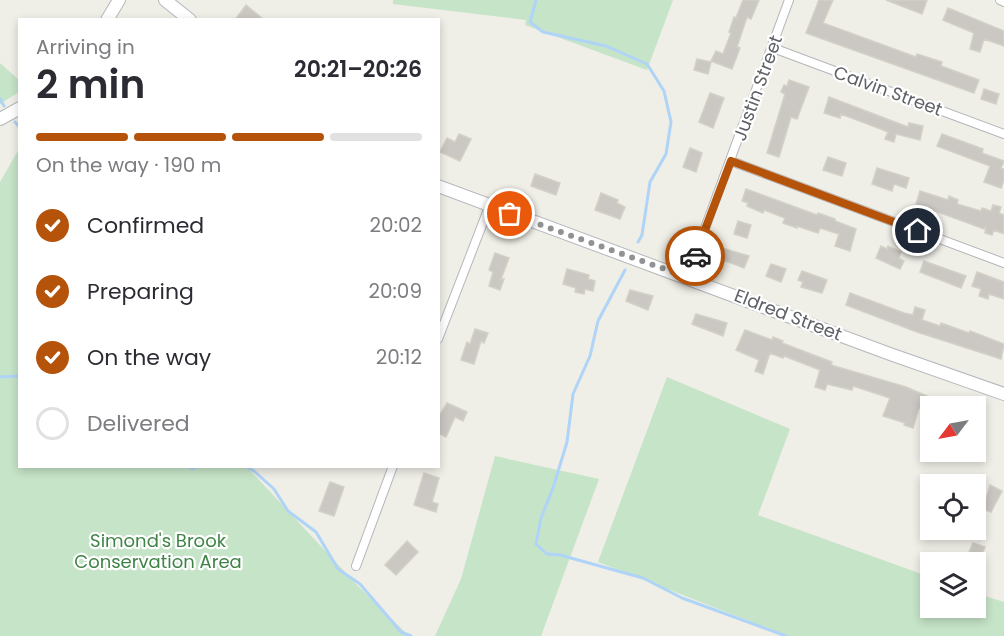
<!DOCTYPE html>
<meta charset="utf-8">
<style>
body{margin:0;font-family:Poppins,sans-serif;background:#f2f2f3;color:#2b2b33;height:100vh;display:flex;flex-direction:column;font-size:22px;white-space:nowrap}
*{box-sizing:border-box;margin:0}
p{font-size:20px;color:#7c7c81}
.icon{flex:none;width:33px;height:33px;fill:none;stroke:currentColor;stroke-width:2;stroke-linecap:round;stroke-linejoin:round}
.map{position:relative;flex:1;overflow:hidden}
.details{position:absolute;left:18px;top:18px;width:422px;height:450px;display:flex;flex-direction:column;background:#fff;border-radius:0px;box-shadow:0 3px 9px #0003}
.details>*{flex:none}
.needle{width:39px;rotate:238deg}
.tools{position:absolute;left:920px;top:396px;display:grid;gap:12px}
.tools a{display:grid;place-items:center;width:66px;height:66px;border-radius:0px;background:#fff;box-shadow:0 3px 9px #0003;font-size:30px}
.pin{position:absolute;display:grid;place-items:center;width:51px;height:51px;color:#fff;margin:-26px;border:3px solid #fff;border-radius:50%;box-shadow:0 2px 6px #0007}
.courier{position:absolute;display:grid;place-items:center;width:60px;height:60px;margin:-30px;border:4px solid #b45309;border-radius:50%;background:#fff;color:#222;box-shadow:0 2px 8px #0007}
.summary em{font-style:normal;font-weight:600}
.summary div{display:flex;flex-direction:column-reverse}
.summary{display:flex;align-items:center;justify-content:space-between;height:102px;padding:0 18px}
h1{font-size:39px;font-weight:600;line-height:45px}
.bar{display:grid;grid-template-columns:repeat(4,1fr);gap:9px 6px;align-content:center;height:72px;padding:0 18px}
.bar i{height:8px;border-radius:4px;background:#e1e1e2}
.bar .current{background:#b45309}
.bar p{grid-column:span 4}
ol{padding:0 18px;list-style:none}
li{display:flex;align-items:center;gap:18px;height:66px}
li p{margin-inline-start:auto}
li .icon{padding:6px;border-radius:50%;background:#b45309;color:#fff;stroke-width:4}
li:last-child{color:#7c7c81}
li i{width:33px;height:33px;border:3px solid #e1e1e2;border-radius:50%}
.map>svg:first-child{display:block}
.green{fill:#c6e4c8}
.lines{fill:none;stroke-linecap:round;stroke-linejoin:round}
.stream{stroke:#afd4f7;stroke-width:3}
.building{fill:#cbc8c4;stroke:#d3d0c6;stroke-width:1.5}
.street-casing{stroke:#b4b6ba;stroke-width:10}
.secondary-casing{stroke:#b5b8bd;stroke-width:14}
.street{stroke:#fff;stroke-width:8}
.secondary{stroke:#fff;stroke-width:12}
.done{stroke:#919293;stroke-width:6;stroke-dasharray:0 10.8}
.route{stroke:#b45309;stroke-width:8}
.labels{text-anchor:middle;stroke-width:4.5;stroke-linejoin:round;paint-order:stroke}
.street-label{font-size:18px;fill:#5e6166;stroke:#fff}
.park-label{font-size:18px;fill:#3f8446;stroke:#fff}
</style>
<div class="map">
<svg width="1004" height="636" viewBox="0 0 1004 636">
<rect width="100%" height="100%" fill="#efeee7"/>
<!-- green -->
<path class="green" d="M 393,0 L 673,0 L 647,70 L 525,25 L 526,20 L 393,4 Z
M 0,63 L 20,81 L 19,92 L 0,104 Z
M 19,149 L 20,466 L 247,467 L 358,586 L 409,636 L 0,636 L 0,182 Z
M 667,377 L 790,429 L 758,515 L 930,577 L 930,608 L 975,608 L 975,593 L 1004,602 L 1004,636 L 788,636 L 598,562 Z
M 495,456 L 599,479 L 541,636 L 435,636 L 461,579 Z"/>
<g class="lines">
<!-- stream -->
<path class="stream" d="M 536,0 L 530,22 L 543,32 L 606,46 L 647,64 L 664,91 L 671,122 L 666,154 L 650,182 L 642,235 L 638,242
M 0,99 L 4,106
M 15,122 L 20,128
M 625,270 L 598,321 L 590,356 L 573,394 L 567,442 L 553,488 L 541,518 L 536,544 L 547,554 L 560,555 L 643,578 L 682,598 L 786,636
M 0,377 L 20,376
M 189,466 L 192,469 L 196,466
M 245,466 L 254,471 L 274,489 L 288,511 L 316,532 L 338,569 L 360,584 L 401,632 L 411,636"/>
</g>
<!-- building -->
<path class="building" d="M 743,0 L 759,0 L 751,19 L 747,17 L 737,47 L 740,48 L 732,69 L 711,61 L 716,51 L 723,54 L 731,33 L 729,32 L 734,17 L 736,18 Z
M 819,0 L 833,0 L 823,23 L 916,57 L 917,54 L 942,62 L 941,66 L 979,80 L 974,93 L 806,33 Z
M 886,0 L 927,0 L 922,14 Z
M 246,5 L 264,20 L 235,20 Z
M 948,8 L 1004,31 L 1004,46 L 984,39 L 980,52 L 970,49 L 974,33 L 943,20 Z
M 697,59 L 711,62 L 708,74 L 694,70 Z
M 789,80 L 809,87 L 797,119 L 791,117 L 779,157 L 767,153 L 785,94 L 781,92 L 784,85 L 787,86 Z
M 984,89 L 999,94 L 996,104 L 981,99 Z
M 710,93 L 724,98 L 713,128 L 699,122 Z
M 829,97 L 908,127 L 909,123 L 923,126 L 920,140 L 896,134 L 894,142 L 885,139 L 888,132 L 878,128 L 841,114 L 840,118 L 824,113 Z
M 459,134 L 471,139 L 460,161 L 440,152 L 447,138 L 455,142 Z
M 942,134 L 983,149 L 982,153 L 1004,161 L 1001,168 L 1004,169 L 1004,180 L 1001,188 L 984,182 L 990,166 L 937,146 Z
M 690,148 L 702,153 L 696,172 L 683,167 Z
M 828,157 L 846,163 L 842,176 L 823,170 Z
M 877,168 L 909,178 L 906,188 L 894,184 L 892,191 L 872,184 Z
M 535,174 L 560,183 L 556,195 L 531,186 Z
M 746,189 L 817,215 L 818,213 L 835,219 L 835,221 L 856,229 L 850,251 L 835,246 L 839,234 L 820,228 L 818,233 L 797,226 L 797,228 L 783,223 L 785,218 L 764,210 L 763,213 L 747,206 L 748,203 L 742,201 Z
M 920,191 L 948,200 L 949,196 L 958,200 L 957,204 L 981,211 L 982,208 L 991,211 L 993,205 L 1001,207 L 999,213 L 1004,215 L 1004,234 L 994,230 L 992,235 L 985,233 L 986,227 L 984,229 L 916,204 Z
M 601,193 L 618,200 L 617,203 L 625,207 L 620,219 L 595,210 Z
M 738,221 L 751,225 L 747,238 L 734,234 Z
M 881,246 L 887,249 L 888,246 L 901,252 L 899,258 L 904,261 L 900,269 L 876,258 Z
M 722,248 L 749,256 L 744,268 L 718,258 Z
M 495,253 L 509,258 L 501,279 L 504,279 L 500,290 L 489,286 L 493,272 L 489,270 Z
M 924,261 L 966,276 L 961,288 L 920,272 Z
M 771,264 L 786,269 L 781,282 L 766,276 Z
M 567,269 L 589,275 L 588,279 L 595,281 L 593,291 L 585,289 L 584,294 L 575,292 L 576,288 L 563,284 Z
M 802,271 L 827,280 L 822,293 L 801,287 L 803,282 L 798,280 Z
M 977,272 L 1004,282 L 1004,299 L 989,294 L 988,299 L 979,296 L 981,289 L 972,286 Z
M 630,290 L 653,296 L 648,310 L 626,301 Z
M 850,293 L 904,313 L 913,315 L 915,307 L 925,310 L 922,320 L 940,326 L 941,323 L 969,333 L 970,331 L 1004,344 L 1001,359 L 917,332 L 846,305 Z
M 696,314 L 727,323 L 723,336 L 692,324 Z
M 475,329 L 488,333 L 484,343 L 481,341 L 474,364 L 461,360 L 467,342 L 470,344 Z
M 745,330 L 772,340 L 773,337 L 783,341 L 782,343 L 832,362 L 831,365 L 906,387 L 950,406 L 930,406 L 930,410 L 919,408 L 913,428 L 904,425 L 905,423 L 883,416 L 890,398 L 853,386 L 852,390 L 827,384 L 825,390 L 815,387 L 820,370 L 784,356 L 783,358 L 770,353 L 763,374 L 755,371 L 759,360 L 736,350 Z
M 447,403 L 467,412 L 463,421 L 455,417 L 446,437 L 438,433 L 438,418 Z
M 424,473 L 439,478 L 432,502 L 438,504 L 436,512 L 414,505 Z
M 330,482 L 344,487 L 334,516 L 319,511 Z
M 990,485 L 1002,491 L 991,512 L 983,509 Z
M 407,541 L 418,552 L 396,575 L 385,565 Z
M 973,543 L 985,547 L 978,563 L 966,559 Z"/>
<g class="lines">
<!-- street casing -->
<g class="street-casing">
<path id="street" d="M 1000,0 L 1004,2
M 773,48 L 1004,134
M 731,161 L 1004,263
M 687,277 L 789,0
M 438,339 L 489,207
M 356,566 L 393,466"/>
</g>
<!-- secondary casing -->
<g class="secondary-casing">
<path id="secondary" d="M 165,0 L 190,20
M 107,20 L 119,0
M 0,119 L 20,108
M 438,186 L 890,354 L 1004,394"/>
</g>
<!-- street -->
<use href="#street" class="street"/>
<!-- secondary -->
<use href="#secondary" class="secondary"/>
</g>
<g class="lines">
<!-- done -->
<path class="done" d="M 510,214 L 687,277 L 695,256"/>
<!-- route -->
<path class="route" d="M 695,256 L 731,161 L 918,231"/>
</g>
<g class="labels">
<!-- street labels -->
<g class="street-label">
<text transform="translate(758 88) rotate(-70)" y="6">Justin Street</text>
<text transform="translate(888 91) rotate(20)" y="6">Calvin Street</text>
<text transform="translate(788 315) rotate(21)" y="6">Eldred Street</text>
</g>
<!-- park labels -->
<g class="park-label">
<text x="158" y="547">Simond's Brook<tspan x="158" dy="21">Conservation Area</tspan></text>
</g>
</g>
</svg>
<div class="tools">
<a><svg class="needle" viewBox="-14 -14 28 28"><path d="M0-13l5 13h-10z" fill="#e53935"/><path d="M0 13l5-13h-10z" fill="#7c7c81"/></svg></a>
<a><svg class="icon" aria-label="locate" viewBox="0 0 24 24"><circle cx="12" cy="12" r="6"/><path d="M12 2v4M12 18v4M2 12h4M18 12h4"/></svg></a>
<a><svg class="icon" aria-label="layers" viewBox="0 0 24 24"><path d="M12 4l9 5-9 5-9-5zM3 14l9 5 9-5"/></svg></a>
</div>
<div class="pin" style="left:510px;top:214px;background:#ea580c"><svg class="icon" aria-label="bag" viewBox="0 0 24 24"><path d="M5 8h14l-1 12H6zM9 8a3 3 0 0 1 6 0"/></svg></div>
<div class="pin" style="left:918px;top:231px;background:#1f2937"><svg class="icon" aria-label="home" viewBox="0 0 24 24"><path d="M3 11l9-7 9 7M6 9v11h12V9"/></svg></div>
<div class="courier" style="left:695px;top:256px"><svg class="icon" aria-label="car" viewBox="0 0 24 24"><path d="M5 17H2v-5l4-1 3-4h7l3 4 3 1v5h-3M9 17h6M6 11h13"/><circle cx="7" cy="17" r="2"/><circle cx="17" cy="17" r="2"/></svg></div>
<section class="details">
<div class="summary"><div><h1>2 min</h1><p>Arriving in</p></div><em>20:21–20:26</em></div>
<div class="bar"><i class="current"></i><i class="current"></i><i class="current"></i><i></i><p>On the way · 190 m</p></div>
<ol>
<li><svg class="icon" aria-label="check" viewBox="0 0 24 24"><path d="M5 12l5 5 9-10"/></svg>Confirmed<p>20:02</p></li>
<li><svg class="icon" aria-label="check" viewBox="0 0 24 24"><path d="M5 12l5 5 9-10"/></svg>Preparing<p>20:09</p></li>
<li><svg class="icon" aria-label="check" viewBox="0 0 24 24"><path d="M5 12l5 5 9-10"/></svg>On the way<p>20:12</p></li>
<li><i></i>Delivered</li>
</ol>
</section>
</div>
